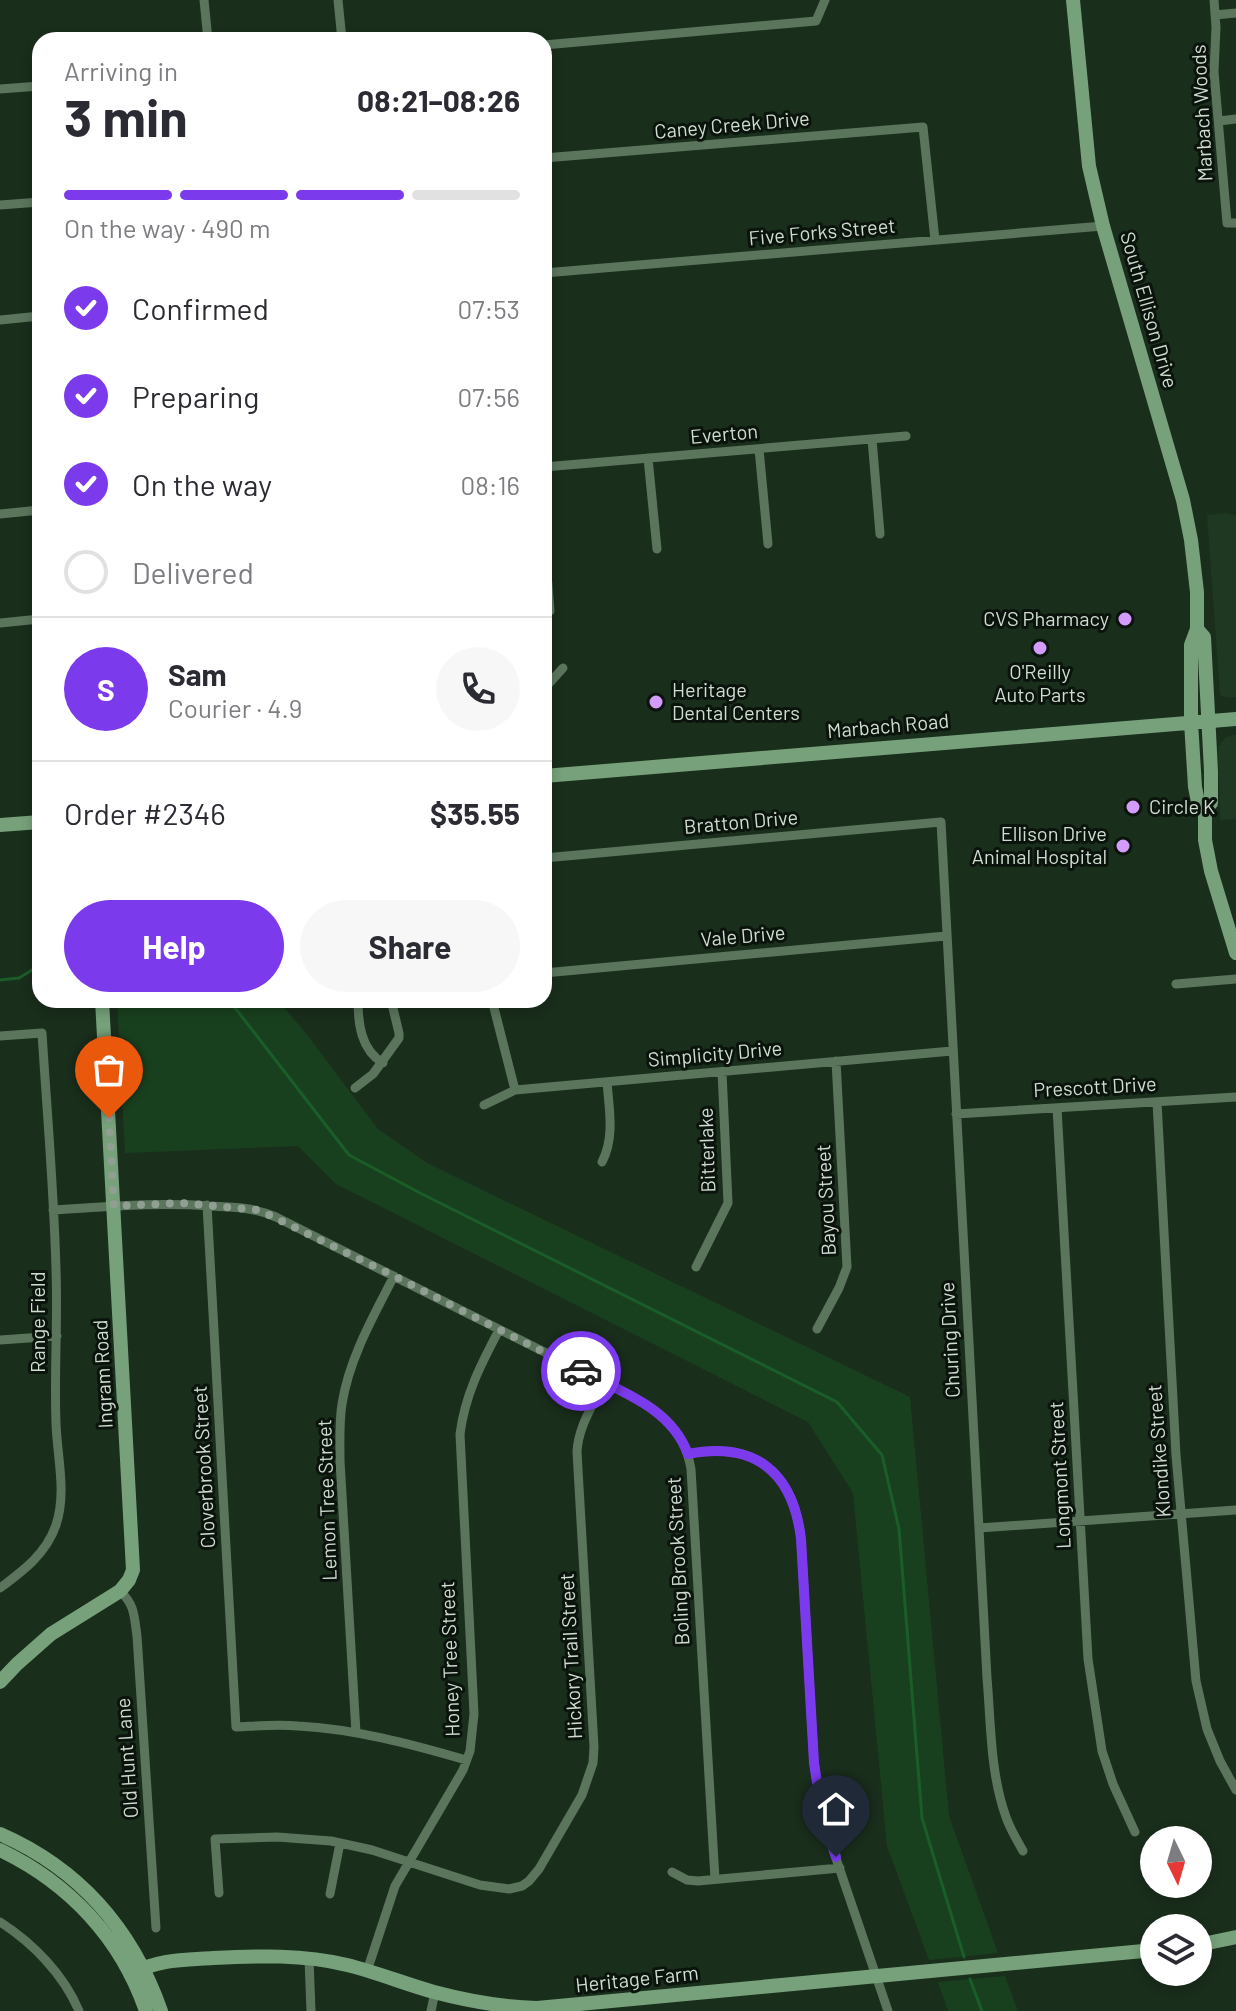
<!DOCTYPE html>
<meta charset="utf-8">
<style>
body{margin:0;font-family:Barlow,sans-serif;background:#f7f7f7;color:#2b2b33;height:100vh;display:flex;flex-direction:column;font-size:30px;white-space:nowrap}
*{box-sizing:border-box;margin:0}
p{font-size:26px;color:#7c7c81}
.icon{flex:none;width:44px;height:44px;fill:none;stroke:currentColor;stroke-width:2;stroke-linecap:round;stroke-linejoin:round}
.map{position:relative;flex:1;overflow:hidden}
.drawer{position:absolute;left:32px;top:32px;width:520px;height:976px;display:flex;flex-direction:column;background:#fff;border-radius:24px;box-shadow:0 4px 12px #0003}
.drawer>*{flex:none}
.needle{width:52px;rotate:175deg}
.tools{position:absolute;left:1140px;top:1826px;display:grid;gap:16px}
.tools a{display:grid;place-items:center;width:72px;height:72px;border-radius:50%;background:#fff;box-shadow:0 4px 12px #0003;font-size:40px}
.pin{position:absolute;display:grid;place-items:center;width:68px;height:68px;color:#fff;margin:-82px -34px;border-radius:50% 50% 50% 0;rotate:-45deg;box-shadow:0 0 8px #0007}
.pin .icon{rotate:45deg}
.courier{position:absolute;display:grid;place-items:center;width:80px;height:80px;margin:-40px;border:6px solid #7c3aed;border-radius:50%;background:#fff;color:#222;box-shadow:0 2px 10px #0007}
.headline em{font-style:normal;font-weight:700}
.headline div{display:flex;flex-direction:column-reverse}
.headline{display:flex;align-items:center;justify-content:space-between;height:136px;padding:0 32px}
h1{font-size:52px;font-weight:700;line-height:60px}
.bar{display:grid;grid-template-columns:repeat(4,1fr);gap:12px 8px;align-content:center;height:96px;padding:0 32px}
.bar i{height:10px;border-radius:6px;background:#e1e1e2}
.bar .current{background:#7c3aed}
.bar p{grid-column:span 4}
.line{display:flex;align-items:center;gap:20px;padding:0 32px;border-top:2px solid #e1e1e2}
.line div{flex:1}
.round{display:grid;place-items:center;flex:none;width:84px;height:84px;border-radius:42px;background:#f7f7f7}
ol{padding:0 32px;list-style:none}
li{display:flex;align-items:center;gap:24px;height:88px}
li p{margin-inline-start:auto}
li .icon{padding:8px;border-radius:50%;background:#7c3aed;color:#fff;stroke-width:4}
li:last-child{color:#7c7c81}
li i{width:44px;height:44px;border:4px solid #e1e1e2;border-radius:50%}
.primary-button{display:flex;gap:16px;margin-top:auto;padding:16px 32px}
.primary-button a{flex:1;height:92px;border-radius:48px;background:#7c3aed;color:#fff;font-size:32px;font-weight:700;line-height:92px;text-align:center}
.primary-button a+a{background:#f7f7f7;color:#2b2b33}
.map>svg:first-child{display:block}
.built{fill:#1f3822}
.green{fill:#19401e}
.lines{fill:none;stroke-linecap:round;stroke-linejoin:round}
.stream{stroke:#1b5d28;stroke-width:3}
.street{stroke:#5b755d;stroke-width:9}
.secondary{stroke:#76a17a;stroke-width:14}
.done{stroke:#909f91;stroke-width:8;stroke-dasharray:0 14.4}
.route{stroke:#7c3aed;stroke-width:10}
.poi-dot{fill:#d39cfc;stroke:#0b140c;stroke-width:3}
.labels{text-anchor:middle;stroke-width:6;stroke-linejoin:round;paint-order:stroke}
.street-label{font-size:20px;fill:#cfdcd0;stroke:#0b140c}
.poi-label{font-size:20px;fill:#cfdcd0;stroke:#0b140c;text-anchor:end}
</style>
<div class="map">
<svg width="1236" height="2011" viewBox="0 0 1236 2011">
<rect width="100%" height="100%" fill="#1a2e1c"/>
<!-- built -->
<path class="built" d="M 1227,513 L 1236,516 L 1236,697 L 1228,698 L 1220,695 L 1207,515 Z
M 1236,735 L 1236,819 L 1220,820 L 1218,747 L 1226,737 Z"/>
<!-- green -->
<path class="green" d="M 117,1000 L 278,1000 L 308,1036 L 378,1129 L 427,1163 L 910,1397 L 949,1816 L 998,1953 L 929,1960 L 887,1846 L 853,1493 L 808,1422 L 336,1184 L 298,1146 L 125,1153 Z
M 1005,1976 L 1018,2011 L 948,2011 L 938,1982 Z"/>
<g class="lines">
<!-- stream -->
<path class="stream" d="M 0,980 L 19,978 L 40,965
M 229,1000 L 349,1155 L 422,1194 L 837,1402 L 882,1455 L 899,1529 L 922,1818 L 964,1957
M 970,1979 L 982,2011"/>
<!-- street -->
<path class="street" d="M 204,0 L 208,40
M 338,0 L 342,40
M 1214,0 L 1216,27 L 1214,72 L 1227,223 L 1236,223
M 1215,15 L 1236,13
M 544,45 L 816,21 L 825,0
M 0,89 L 40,86
M 1219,121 L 1236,119
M 544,158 L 923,127 L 935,240
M 0,205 L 40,202
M 544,273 L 1103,226
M 0,320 L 40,316
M 872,439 L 880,534
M 759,449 L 768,544
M 648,458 L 657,549
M 544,467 L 906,436
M 0,514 L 40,510
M 544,535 L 550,611
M 0,623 L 40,619
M 544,689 L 563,668
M 544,858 L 941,822 L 987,1678 C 991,1723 990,1773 1006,1817 C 1010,1829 1017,1840 1023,1851
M 544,973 L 946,936
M 1176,984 L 1236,979
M 358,1000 C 358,1024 361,1050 383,1063
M 492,1000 L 515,1090
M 0,1036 L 42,1033 C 47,1112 54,1191 56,1270 C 58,1321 54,1372 56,1423 C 57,1457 67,1492 56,1525 C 46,1554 23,1571 0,1588
M 355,1088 L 373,1074 L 399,1038 L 399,1033 L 391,1000
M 1157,1102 L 1176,1455 L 1196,1681 L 1207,1729 L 1220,1761 L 1236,1790
M 484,1105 L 515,1090 L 952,1051
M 1057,1108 L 1088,1659 L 1102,1751 L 1113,1784 L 1135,1832
M 956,1114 L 1236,1097
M 602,1162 C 615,1137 609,1109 607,1082
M 207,1205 L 236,1727 C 257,1726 277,1724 298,1726 C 355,1729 411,1744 466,1760
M 53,1210 C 105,1207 157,1202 209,1206 C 233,1207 253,1207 276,1217 L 604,1382 C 645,1404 682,1417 691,1469 L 715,1879
M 696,1267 L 728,1203 L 722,1072
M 817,1329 L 839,1288 L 847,1267 L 836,1061
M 0,1340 L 57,1336
M 688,1454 C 755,1441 794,1472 801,1539 L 814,1763 L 819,1797 L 827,1832 L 888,2011
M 979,1528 L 1236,1510
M 120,1591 C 135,1605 134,1616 137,1636 L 156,1928
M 356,1733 L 340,1461 C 340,1442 339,1423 342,1404 C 349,1359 373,1317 394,1276
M 672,1872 L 687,1880 L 698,1881 L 840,1868
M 219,1893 L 215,1839 L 277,1837 L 331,1841 L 372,1850 L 480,1885 L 509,1889 L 522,1886 L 529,1881 L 539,1869 L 582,1795 L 593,1763 L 594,1747 L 577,1452 C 578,1427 593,1405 604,1382
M 330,1894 L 340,1843
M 0,1922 C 33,1943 64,1975 79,2011
M 309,1959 L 311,2011
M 367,1971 L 395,1886 L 463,1770 L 470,1751 L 474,1714 L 460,1434 C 465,1395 481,1364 499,1330
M 431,2011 L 435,1992"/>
<!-- secondary -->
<path class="secondary" d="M 1073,0 L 1089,166 L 1103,226 L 1183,500 L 1191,540 L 1197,592 L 1197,629 L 1191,645 L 1191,722 L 1195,787 L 1198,802 L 1205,809 L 1205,840 L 1211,871 L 1236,953
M 1197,629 L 1204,637 L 1211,771 L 1211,803 L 1205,809
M 544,776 L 1236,719
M 0,825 L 40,822
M 0,1682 L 17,1664 L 51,1634 L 120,1591 L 129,1580 L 133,1570 L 102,1000
M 0,1834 C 80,1869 132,1929 161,2011
M 0,1850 C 69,1883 121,1938 146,2011
M 1198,1945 L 1236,1937
M 130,1974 C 159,1959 182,1960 213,1958 C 258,1956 303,1954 347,1965 C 376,1972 405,1984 434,1992 C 468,2001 502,2007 537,2008 L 1154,1950"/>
</g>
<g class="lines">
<!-- done -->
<path class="done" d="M 109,1118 L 114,1206 L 181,1203 L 259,1210 L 394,1276 L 581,1371"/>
<!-- route -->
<path class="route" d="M 581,1371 C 622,1392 671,1408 688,1454 C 755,1441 793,1472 801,1539 L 814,1763 L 821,1808 L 836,1857"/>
</g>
<!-- markers -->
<g class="poi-dot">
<circle cx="1125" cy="619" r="8"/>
<circle cx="1040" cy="648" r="8"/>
<circle cx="656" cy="702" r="8"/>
<circle cx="1133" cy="807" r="8"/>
<circle cx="1123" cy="846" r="8"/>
</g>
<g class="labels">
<!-- street labels -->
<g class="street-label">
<text transform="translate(1202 113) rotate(-93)" y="7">Marbach Woods</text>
<text transform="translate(732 125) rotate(-5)" y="7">Caney Creek Drive</text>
<text transform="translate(822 232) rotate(-5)" y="7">Five Forks Street</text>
<text transform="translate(1149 310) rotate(74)" y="7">South Ellison Drive</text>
<text transform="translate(724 434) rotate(-5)" y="7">Everton</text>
<text transform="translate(888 726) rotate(-5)" y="7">Marbach Road</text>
<text transform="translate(741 822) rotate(-5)" y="7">Bratton Drive</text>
<text transform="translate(743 936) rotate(-5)" y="7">Vale Drive</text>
<text transform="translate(715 1054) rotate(-5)" y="7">Simplicity Drive</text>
<text transform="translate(1095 1087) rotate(-3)" y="7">Prescott Drive</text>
<text transform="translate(707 1150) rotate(-92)" y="7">Bitterlake</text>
<text transform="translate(826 1200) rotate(-93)" y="7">Bayou Street</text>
<text transform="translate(38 1322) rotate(-90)" y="7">Range Field</text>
<text transform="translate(950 1340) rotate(-93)" y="7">Churing Drive</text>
<text transform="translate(103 1374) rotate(-93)" y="7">Ingram Road</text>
<text transform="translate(1159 1451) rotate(-94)" y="7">Klondike Street</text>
<text transform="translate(204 1467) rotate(-93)" y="7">Cloverbrook Street</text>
<text transform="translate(1060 1475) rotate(-93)" y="7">Longmont Street</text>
<text transform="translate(327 1500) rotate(-92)" y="7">Lemon Tree Street</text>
<text transform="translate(678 1561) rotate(-93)" y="7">Boling Brook Street</text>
<text transform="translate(571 1656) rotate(-93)" y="7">Hickory Trail Street</text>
<text transform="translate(450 1659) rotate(-92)" y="7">Honey Tree Street</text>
<text transform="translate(127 1758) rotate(-94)" y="7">Old Hunt Lane</text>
<text transform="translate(637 1979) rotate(-6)" y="7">Heritage Farm</text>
</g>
<!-- poi labels -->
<g class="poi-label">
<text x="1109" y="626">CVS Pharmacy</text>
<text x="1040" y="679" text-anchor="middle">O'Reilly<tspan x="1040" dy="23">Auto Parts</tspan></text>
<text x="672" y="697" text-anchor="start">Heritage<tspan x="672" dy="23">Dental Centers</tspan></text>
<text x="1149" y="814" text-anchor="start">Circle K</text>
<text x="1107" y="841">Ellison Drive<tspan x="1107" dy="23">Animal Hospital</tspan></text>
</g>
</g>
</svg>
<div class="tools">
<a><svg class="needle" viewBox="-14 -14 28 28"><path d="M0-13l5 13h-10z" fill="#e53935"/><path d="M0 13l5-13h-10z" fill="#7c7c81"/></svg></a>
<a><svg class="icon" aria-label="layers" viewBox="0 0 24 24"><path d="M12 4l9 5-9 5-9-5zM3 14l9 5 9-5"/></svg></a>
</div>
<div class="pin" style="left:109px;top:1118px;background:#ea580c"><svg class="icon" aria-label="bag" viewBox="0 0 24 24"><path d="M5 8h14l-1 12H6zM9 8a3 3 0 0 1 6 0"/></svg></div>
<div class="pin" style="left:836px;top:1857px;background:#1f2937"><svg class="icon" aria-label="home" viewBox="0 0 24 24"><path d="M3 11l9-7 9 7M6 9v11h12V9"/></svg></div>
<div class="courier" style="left:581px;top:1371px"><svg class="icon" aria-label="car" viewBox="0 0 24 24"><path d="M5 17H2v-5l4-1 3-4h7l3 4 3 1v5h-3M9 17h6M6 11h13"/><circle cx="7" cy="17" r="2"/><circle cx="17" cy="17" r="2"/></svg></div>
<section class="drawer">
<div class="headline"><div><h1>3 min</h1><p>Arriving in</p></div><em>08:21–08:26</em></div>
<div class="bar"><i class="current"></i><i class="current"></i><i class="current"></i><i></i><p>On the way · 490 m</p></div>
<ol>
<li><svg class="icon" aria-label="check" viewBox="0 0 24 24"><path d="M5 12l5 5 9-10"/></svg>Confirmed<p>07:53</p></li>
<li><svg class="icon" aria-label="check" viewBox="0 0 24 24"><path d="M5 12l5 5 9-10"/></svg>Preparing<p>07:56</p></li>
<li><svg class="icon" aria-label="check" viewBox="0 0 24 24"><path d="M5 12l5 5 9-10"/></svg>On the way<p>08:16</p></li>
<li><i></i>Delivered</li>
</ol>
<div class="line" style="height:144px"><b class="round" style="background:#7c3aed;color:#fff">S</b><div><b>Sam</b><p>Courier · 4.9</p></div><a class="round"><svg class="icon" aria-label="phone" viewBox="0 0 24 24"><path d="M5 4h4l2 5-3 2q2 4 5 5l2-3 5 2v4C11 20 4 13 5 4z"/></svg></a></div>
<div class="line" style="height:104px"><div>Order #2346</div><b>$35.55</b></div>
<div class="primary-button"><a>Help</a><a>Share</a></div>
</section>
</div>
